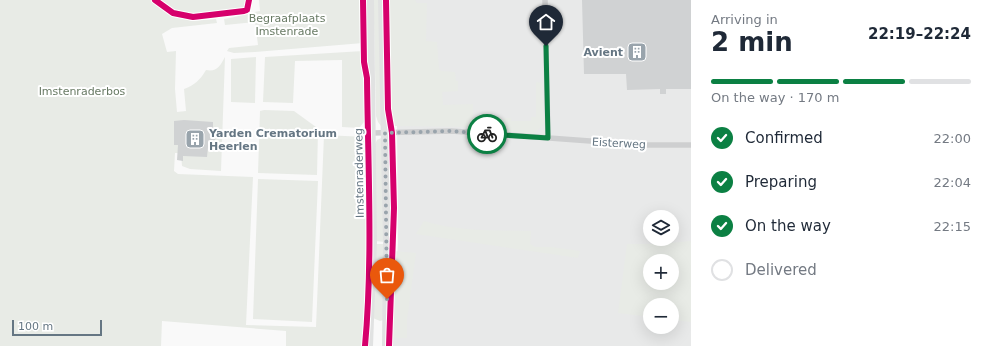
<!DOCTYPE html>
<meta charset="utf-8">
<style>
body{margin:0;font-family:"DejaVu Sans",sans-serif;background:#f6f6f7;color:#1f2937;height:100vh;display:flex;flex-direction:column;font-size:15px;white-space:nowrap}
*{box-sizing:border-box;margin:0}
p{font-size:13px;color:#747a83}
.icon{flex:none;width:22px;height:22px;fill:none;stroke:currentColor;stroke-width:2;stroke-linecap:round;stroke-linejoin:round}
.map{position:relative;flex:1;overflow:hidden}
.sheet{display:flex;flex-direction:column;background:#fff;width:300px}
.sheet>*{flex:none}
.buttons{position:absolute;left:643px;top:210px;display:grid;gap:8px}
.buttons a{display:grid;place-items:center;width:36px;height:36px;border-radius:50%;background:#fff;box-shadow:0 4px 16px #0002;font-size:20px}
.scale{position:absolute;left:12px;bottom:10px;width:90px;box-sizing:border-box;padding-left:4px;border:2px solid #657683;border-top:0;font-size:11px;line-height:14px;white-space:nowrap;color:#657683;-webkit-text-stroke:3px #fff;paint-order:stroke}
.pin{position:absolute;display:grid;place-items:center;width:34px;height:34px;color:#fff;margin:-41px -17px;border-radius:50% 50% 50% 0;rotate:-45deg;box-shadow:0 0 4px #0007}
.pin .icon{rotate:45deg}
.courier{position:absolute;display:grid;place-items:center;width:40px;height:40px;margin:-20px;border:3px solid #0b8043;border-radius:50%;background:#fff;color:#222;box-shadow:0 1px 5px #0007}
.overview em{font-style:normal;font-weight:600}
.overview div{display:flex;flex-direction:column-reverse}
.overview{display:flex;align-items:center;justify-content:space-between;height:68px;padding:0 20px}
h1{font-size:26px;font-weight:600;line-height:30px}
.bar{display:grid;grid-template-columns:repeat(4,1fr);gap:6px 4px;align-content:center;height:48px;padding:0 20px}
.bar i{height:5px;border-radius:3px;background:#e0e1e3}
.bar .on{background:#0b8043}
.bar p{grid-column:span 4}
ol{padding:0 20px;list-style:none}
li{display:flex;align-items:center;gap:12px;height:44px}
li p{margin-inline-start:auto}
li .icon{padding:4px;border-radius:50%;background:#0b8043;color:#fff;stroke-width:4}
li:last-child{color:#747a83}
li i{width:22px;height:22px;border:2px solid #e0e1e3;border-radius:50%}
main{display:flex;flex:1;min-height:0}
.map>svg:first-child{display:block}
.built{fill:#e8e9e9;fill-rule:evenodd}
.green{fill:#e8ebe6;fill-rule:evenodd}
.building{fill:#d0d2d3}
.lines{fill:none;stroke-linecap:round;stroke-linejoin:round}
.street{stroke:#cecfd0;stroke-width:5.5}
.secondary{stroke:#e1e2e2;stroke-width:8}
.cycleway-casing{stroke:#fff;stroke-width:8}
.cycleway{stroke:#d6006c;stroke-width:6}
.done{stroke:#99a4ac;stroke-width:4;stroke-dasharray:0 7.2}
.route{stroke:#0b8043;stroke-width:5}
.labels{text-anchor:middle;stroke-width:4;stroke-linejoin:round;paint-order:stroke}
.park-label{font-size:11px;fill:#687a64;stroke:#fff}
.poi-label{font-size:11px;font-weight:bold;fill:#657683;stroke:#fff;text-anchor:end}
.street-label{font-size:11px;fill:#657683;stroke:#fff}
</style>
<main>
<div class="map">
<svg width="691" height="346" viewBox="0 0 691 346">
<rect width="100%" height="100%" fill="#f9f9f9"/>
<!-- built -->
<path class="built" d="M 396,0 L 691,0 L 691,346 L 391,346 L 398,243 ZM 650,217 L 672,217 L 672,239 L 650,239 ZM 650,261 L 672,261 L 672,283 L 650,283 ZM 650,305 L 672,305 L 672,327 L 650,327 Z"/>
<!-- green -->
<path class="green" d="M 0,0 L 248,0 L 248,2 L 243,10 L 212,16 L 172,14 L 192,21 L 216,19 L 217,23 L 172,28 L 162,34 L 167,52 L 176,51 L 175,89 L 177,112 L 186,111 L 184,89 C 195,85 200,80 206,70 C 217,72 220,66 225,57 L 221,171 L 190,169 L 182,166 L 181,153 L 175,153 L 174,171 L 178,174 L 253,177 L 246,325 L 316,327 L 324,135 L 366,137 C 368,207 370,276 363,346 L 286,346 L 286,331 L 162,321 L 161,346 L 0,346 Z
M 259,0 L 362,0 L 363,43 L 255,52 L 234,53 L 227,51 L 229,48 L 258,45 L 255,22 L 225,25 L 224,19 C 237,17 248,13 260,11 Z
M 372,0 L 381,0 L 381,126 L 378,122 L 376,116 L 374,22 Z
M 387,0 L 415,0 L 417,3 L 427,3 L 426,41 L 437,42 L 439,69 L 441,71 L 455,72 L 456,81 L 458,81 L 458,91 L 442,92 L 443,105 L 473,104 L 473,120 L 489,121 L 490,118 L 497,119 L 499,122 L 497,130 L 480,130 L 478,127 L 395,126 L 392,114 L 390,114 Z
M 363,51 L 365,117 L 364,122 L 359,128 L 342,127 L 342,60 L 295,61 L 293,103 L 263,102 L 265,57 Z
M 256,57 L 255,103 L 231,102 L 231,59 Z
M 536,82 L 542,83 L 544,124 L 533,134 L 507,132 L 504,129 L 504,118 L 511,118 L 511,121 L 531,121 L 531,117 L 536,117 Z
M 264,110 L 294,111 L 316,127 L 318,131 L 317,175 L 258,173 L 260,111 Z
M 381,138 L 385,242 L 375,241 L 375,144 L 377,140 Z
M 258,179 L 318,181 L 312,322 L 253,319 Z
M 424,221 C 460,232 494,230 531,231 L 530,244 L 535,247 L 551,247 L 580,251 L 578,258 L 416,234 Z
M 691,241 L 691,322 L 672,320 L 672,305 L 650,305 L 650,317 L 618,313 L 627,244 L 660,244 ZM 650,261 L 672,261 L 672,283 L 650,283 Z
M 375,244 L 385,244 L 383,320 L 380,321 L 373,318 Z
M 394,251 L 416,253 L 407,320 L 407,338 L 393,338 Z"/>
<!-- building -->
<path class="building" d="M 582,0 L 691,0 L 691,89 L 666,89 L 666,94 L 660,94 L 660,89 L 627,90 L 626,74 L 584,74 Z
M 184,120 L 213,122 L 213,131 L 216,131 L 215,142 L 212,142 L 212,147 L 208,147 L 207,157 L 183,156 L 183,161 L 177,160 L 178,145 L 174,145 L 174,121 Z"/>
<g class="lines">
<!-- street -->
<path class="street" d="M 155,0 L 173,13 L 193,17 L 244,11 L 247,10 L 249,0
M 545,0 L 548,138
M 372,133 L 451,131 L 645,145 L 691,145"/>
<!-- secondary -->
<path class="secondary" d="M 382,0 L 387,243 L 386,346
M 369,346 L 373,242 L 370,0"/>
<!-- cycleway casing -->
<g class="cycleway-casing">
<path id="cycleway" d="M 155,0 L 173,13 L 193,17 L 244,11 L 247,10 L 249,0
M 363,0 L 364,62 L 367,78 C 368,168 373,257 365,346
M 386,0 L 388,109 L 392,133 L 394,208 L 389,346"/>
</g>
<!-- cycleway -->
<use href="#cycleway" class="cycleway"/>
</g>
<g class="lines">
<!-- done -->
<path class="done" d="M 387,299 L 385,133 L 452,131 L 487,134"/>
<!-- route -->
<path class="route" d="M 487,134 L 548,138 L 546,46"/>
</g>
<!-- icons -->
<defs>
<g id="building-square" transform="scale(1)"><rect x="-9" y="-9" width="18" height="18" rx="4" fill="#99a4ac" stroke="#fff"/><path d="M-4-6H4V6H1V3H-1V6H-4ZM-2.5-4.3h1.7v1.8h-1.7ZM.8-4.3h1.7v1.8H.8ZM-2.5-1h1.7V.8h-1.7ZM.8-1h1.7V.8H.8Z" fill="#fff"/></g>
</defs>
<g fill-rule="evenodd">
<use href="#building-square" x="637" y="52"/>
<use href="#building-square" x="195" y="139"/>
</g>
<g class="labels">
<!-- park labels -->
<g class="park-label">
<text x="287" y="22">Begraafplaats<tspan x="287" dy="13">Imstenrade</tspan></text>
<text x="82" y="95">Imstenraderbos</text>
</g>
<!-- poi labels -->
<g class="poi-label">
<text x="623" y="56">Avient</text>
<text x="209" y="137" text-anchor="start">Yarden Crematorium<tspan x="209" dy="13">Heerlen</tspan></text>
</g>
<!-- street labels -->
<g class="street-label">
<text transform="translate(619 143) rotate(3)" y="4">Eisterweg</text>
<text transform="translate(359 173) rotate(-91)" y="4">Imstenraderweg</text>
</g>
</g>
</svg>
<div class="buttons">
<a><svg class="icon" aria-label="layers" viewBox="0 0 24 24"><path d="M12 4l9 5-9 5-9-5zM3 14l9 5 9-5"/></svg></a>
<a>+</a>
<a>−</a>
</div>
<div class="scale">100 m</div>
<div class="pin" style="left:387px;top:299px;background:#ea580c"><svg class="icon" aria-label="bag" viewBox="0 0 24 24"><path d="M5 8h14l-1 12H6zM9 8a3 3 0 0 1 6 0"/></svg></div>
<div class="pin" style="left:546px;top:46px;background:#1f2937"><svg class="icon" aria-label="home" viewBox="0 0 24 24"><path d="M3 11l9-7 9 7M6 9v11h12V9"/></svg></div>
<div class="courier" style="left:487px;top:134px"><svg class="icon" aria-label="bike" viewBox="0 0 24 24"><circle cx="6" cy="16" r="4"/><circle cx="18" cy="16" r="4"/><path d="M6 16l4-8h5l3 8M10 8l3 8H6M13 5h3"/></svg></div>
</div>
<section class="sheet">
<div class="overview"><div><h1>2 min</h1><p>Arriving in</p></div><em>22:19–22:24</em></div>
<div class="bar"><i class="on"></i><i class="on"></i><i class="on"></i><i></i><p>On the way · 170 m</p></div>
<ol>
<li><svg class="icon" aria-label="check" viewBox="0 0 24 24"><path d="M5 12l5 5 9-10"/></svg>Confirmed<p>22:00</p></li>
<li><svg class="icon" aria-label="check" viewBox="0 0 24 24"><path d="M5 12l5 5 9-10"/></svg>Preparing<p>22:04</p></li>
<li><svg class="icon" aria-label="check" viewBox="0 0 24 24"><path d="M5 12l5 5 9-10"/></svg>On the way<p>22:15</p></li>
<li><i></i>Delivered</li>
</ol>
</section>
</main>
